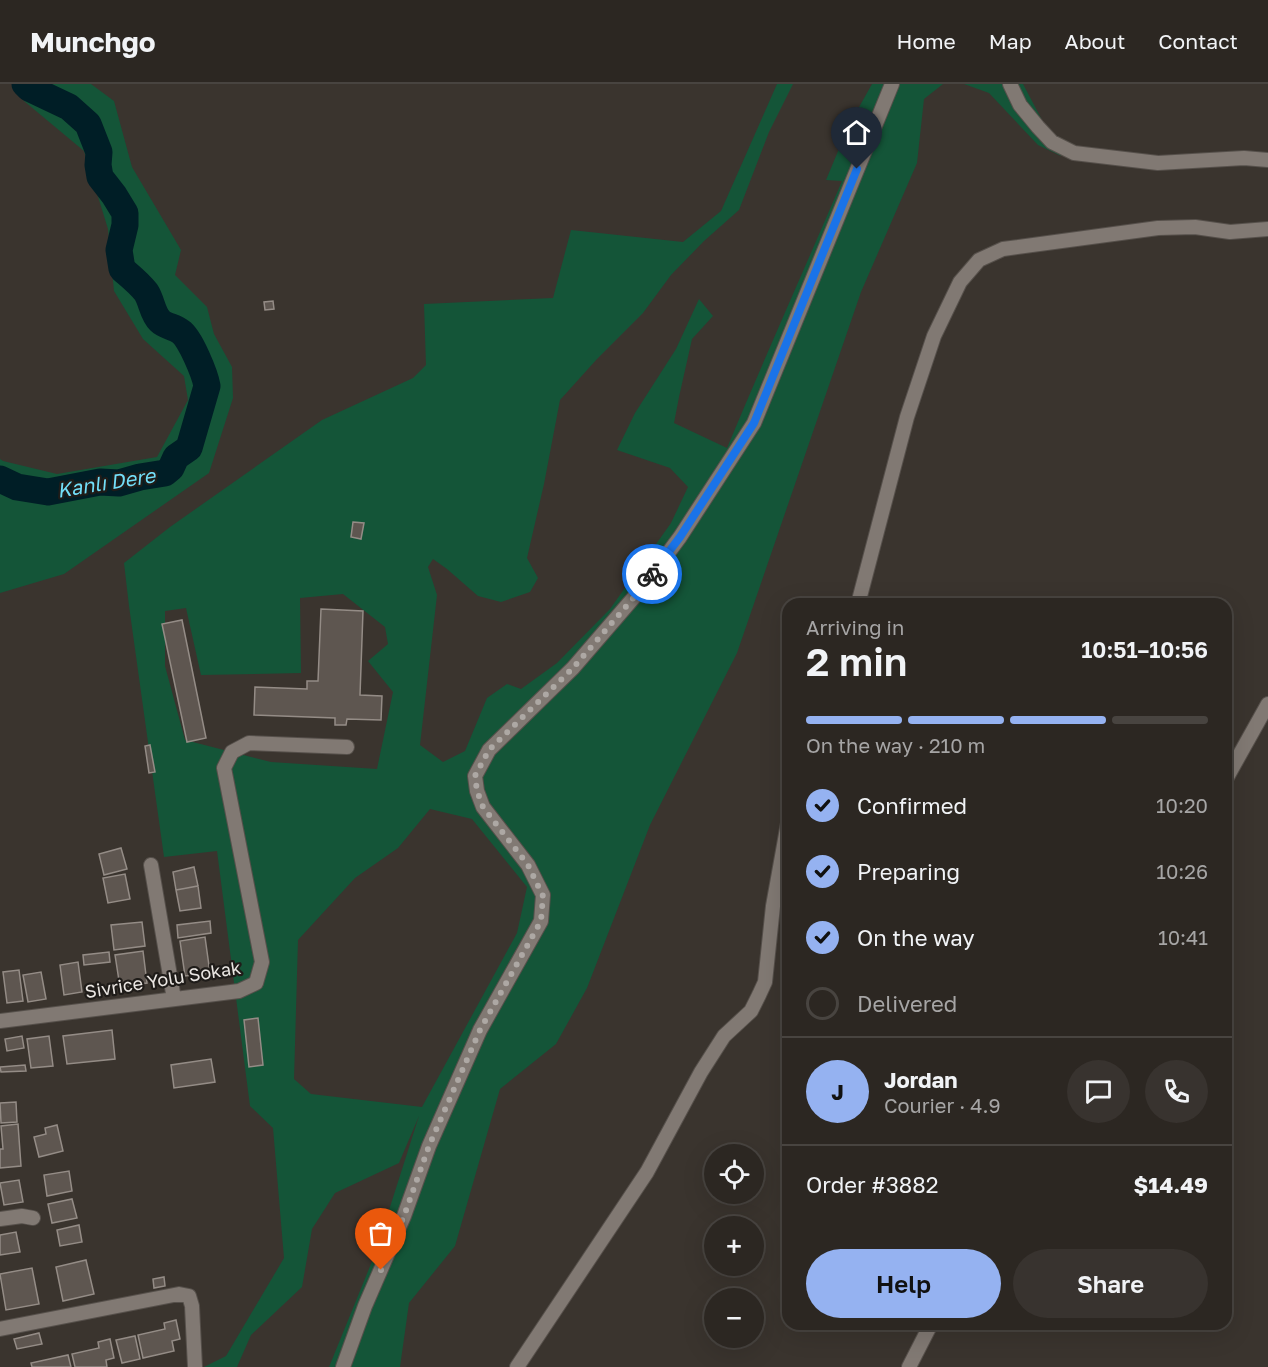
<!DOCTYPE html>
<meta charset="utf-8">
<style>
body{margin:0;font-family:"Golos Text",sans-serif;background:#38332f;color:#f1f3f6;height:100vh;display:flex;flex-direction:column;font-size:22px;white-space:nowrap}
*{box-sizing:border-box;margin:0}
p{font-size:20px;color:#a6a5a5}
.icon{flex:none;width:33px;height:33px;fill:none;stroke:currentColor;stroke-width:2;stroke-linecap:round;stroke-linejoin:round}
.map{position:relative;flex:1;overflow:hidden}
.side{position:absolute;left:782px;top:514px;width:450px;height:732px;display:flex;flex-direction:column;background:#2c2722;border-radius:18px;box-shadow:0 6px 24px #0002,0 0 0 2px #484440}
.side>*{flex:none}
.controls{position:absolute;left:704px;top:1060px;display:grid;gap:12px}
.controls a{display:grid;place-items:center;width:60px;height:60px;border-radius:50%;background:#2c2722;box-shadow:0 6px 24px #0002,0 0 0 2px #484440;font-size:30px}
.pin{position:absolute;display:grid;place-items:center;width:51px;height:51px;color:#fff;margin:-62px -26px;border-radius:50% 50% 50% 0;rotate:-45deg;box-shadow:0 0 6px #0007}
.pin .icon{rotate:45deg}
.courier{position:absolute;display:grid;place-items:center;width:60px;height:60px;margin:-30px;border:4px solid #1a73e8;border-radius:50%;background:#fff;color:#222;box-shadow:0 2px 8px #0007}
.summary em{font-style:normal;font-weight:600}
.summary div{display:flex;flex-direction:column-reverse}
.summary{display:flex;align-items:center;justify-content:space-between;height:102px;padding:0 24px}
h1{font-size:39px;font-weight:600;line-height:45px}
.bar{display:grid;grid-template-columns:repeat(4,1fr);gap:9px 6px;align-content:center;height:72px;padding:0 24px}
.bar i{height:8px;border-radius:4px;background:#484440}
.bar .active{background:#95b2f1}
.bar p{grid-column:span 4}
.line{display:flex;align-items:center;gap:15px;padding:0 24px;border-top:2px solid #484440}
.line div{flex:1}
.round{display:grid;place-items:center;flex:none;width:63px;height:63px;border-radius:32px;background:#38332f}
ol{padding:0 24px;list-style:none}
li{display:flex;align-items:center;gap:18px;height:66px}
li p{margin-inline-start:auto}
li .icon{padding:6px;border-radius:50%;background:#95b2f1;color:#111;stroke-width:4}
li:last-child{color:#a6a5a5}
li i{width:33px;height:33px;border:3px solid #484440;border-radius:50%}
.button{display:flex;gap:12px;margin-top:auto;padding:12px 24px}
.button a{flex:1;height:69px;border-radius:36px;background:#95b2f1;color:#111;font-size:24px;font-weight:600;line-height:69px;text-align:center}
.button a+a{background:#38332f;color:#f1f3f6}
header{display:flex;align-items:center;gap:36px;box-sizing:border-box;height:84px;padding:0 30px;background:#2c2722;border-bottom:2px solid #484440}
header strong{font-size:28px}
nav{display:flex;gap:33px;margin-inline-start:auto;font-size:21px}
.map>svg:first-child{display:block}
.green{fill:#145538;fill-rule:evenodd}
.lines{fill:none;stroke-linecap:round;stroke-linejoin:round}
.river{stroke:#001e26;stroke-width:27}
.building{fill:#5e5650;stroke:#948c86;stroke-width:1.5}
.minor-casing{stroke:#56504b;stroke-width:16}
.minor{stroke:#817973;stroke-width:14}
.done{stroke:#ada8a4;stroke-width:6;stroke-dasharray:0 10.8}
.route{stroke:#1a73e8;stroke-width:8}
.labels{text-anchor:middle;stroke-width:4.5;stroke-linejoin:round;paint-order:stroke}
.street-label{font-size:18px;fill:#ebe7e3;stroke:#1f1c19}
.water-label{font-size:20px;font-style:italic;fill:#72dff9;stroke:#1f1c19}
</style>
<header>
<strong>Munchgo</strong>
<nav><a>Home</a><a>Map</a><a>About</a><a>Contact</a></nav>
</header>
<div class="map">
<svg width="1268" height="1283" viewBox="0 0 1268 1283">
<rect width="100%" height="100%" fill="#3a342e"/>
<!-- green -->
<path class="green" d="M 14,0 L 91,0 L 114,17 L 132,83 L 181,166 L 175,191 L 207,223 L 214,250 L 232,283 L 233,314 L 209,389 L 64,490 L 0,509 L 0,375 L 3,377 L 57,390 L 157,373 L 188,316 L 184,292 L 143,255 L 114,207 L 108,145 L 84,67 L 24,17 Z
M 777,0 L 793,0 L 769,48 L 739,126 L 704,157 L 671,191 L 643,229 L 597,275 L 560,316 L 544,400 L 527,474 L 538,494 L 530,508 L 501,518 L 478,512 L 447,485 L 433,475 L 428,483 L 437,511 L 420,661 L 443,678 L 465,667 L 487,614 L 507,600 L 521,605 L 557,579 L 610,525 L 671,439 L 688,403 L 670,384 L 617,366 L 635,329 L 676,265 L 699,215 L 713,232 L 692,255 L 679,313 L 674,339 L 727,364 C 764,275 804,186 842,97 L 826,96 L 849,41 L 872,0 L 943,0 L 924,15 L 917,79 L 861,208 L 737,569 L 650,741 L 587,904 L 556,960 L 500,1005 L 455,1162 L 409,1219 L 400,1283 L 329,1283 L 375,1170 L 419,1032 L 399,1079 L 335,1109 L 312,1145 L 302,1203 L 251,1251 L 237,1283 L 204,1283 L 226,1272 L 284,1174 L 273,1044 L 250,1022 L 217,767 L 164,773 L 129,522 L 124,479 L 170,443 L 322,336 L 413,294 L 426,281 L 424,220 L 553,214 L 571,146 L 683,158 L 721,127 ZM 343,510 L 385,543 L 388,560 L 368,577 L 393,608 L 377,685 L 271,678 L 185,656 L 165,582 L 165,527 L 186,524 L 201,591 L 301,589 L 300,514 ZM 430,725 L 472,735 L 527,803 L 517,849 L 422,1023 L 311,1010 L 294,995 L 298,856 L 355,794 L 398,764 Z
M 964,0 L 1023,0 L 1061,72 L 1038,61 L 989,9 Z"/>
<g class="lines">
<!-- river -->
<path class="river" d="M 0,395 L 17,403 L 48,408 L 100,398 L 119,399 L 140,393 L 165,389 L 171,384 L 176,373 L 189,364 L 207,302 C 205,290 190,254 181,248 C 175,243 165,242 160,237 C 152,229 152,217 146,208 C 139,199 130,192 122,185 L 119,166 L 125,141 L 125,129 L 114,111 L 100,93 L 98,81 L 99,68 L 88,40 L 69,23 L 29,4 L 25,0"/>
</g>
<!-- building -->
<path class="building" d="M 273,217 L 274,225 L 265,226 L 264,218 Z
M 353,438 L 364,439 L 361,455 L 351,453 Z
M 321,525 L 363,527 L 360,611 L 382,612 L 381,636 L 347,635 L 346,641 L 335,641 L 335,634 L 254,631 L 255,603 L 307,605 L 307,597 L 318,597 Z
M 182,536 L 206,654 L 187,658 L 162,540 Z
M 150,661 L 155,688 L 149,689 L 145,662 Z
M 121,764 L 127,785 L 104,791 L 99,770 Z
M 194,783 L 198,802 L 176,806 L 173,788 Z
M 125,790 L 130,815 L 108,819 L 103,794 Z
M 198,802 L 201,824 L 180,827 L 176,806 Z
M 210,837 L 211,849 L 178,854 L 177,841 Z
M 142,838 L 145,862 L 114,866 L 111,841 Z
M 205,853 L 210,889 L 185,892 L 180,857 Z
M 143,867 L 147,899 L 120,903 L 115,871 Z
M 109,868 L 110,878 L 84,881 L 83,871 Z
M 78,878 L 82,908 L 64,911 L 60,881 Z
M 19,886 L 23,917 L 7,919 L 3,888 Z
M 41,888 L 46,915 L 28,918 L 23,891 Z
M 258,934 L 263,981 L 249,983 L 244,936 Z
M 112,946 L 115,975 L 67,980 L 63,952 Z
M 22,952 L 24,964 L 7,967 L 5,955 Z
M 49,952 L 53,982 L 31,984 L 27,955 Z
M 211,975 L 215,998 L 174,1004 L 171,981 Z
M 25,981 L 26,987 L 1,988 L 0,983 Z
M 16,1018 L 17,1038 L 1,1039 L 0,1019 Z
M 18,1040 L 21,1082 L 0,1084 L 0,1065 L 3,1065 L 1,1042 Z
M 57,1041 L 63,1067 L 39,1073 L 34,1053 L 46,1050 L 45,1044 Z
M 69,1087 L 72,1107 L 47,1112 L 44,1091 Z
M 19,1096 L 23,1118 L 4,1121 L 0,1099 Z
M 72,1115 L 77,1134 L 52,1139 L 48,1120 Z
M 79,1141 L 82,1158 L 60,1162 L 57,1146 Z
M 16,1148 L 20,1168 L 0,1171 L 0,1151 Z
M 86,1176 L 94,1210 L 63,1217 L 56,1183 Z
M 32,1184 L 39,1220 L 6,1226 L 0,1190 Z
M 164,1193 L 165,1202 L 154,1204 L 153,1195 Z
M 176,1236 L 180,1255 L 172,1257 L 174,1267 L 143,1274 L 138,1251 L 165,1245 L 164,1239 Z
M 39,1249 L 42,1260 L 17,1265 L 14,1255 Z
M 135,1252 L 140,1275 L 122,1279 L 116,1256 Z
M 110,1255 L 114,1274 L 106,1276 L 107,1283 L 75,1283 L 72,1270 L 99,1264 L 98,1258 Z
M 68,1271 L 71,1283 L 32,1283 L 31,1279 Z"/>
<g class="lines">
<!-- minor casing -->
<g class="minor-casing">
<path id="minor" d="M 1010,0 L 1020,21 L 1038,43 L 1052,58 L 1074,69 L 1158,79 L 1244,74 L 1268,76
M 858,520 L 907,333 L 934,252 L 960,198 L 979,176 L 1003,165 L 1158,144 L 1195,143 L 1230,148 L 1268,145
M 1226,695 L 1268,620
M 151,781 L 174,915
M 0,937 L 239,907 L 256,899 L 262,878 L 224,684 L 232,668 L 249,659 L 347,663
M 0,1135 L 22,1132 L 33,1134
M 0,1245 L 179,1210 L 189,1212 L 192,1222 L 195,1283
M 343,1283 L 365,1222 L 404,1132 L 429,1062 L 480,946 L 541,837 L 543,811 L 528,781 L 483,723 L 477,707 L 475,692 L 489,666 L 573,584 L 642,504 L 680,453 L 754,339 L 892,0
M 517,1283 L 647,1088 L 701,988 L 724,952 L 751,927 L 759,911 L 765,898 L 773,822 L 788,739
M 909,1283 L 931,1240"/>
</g>
<!-- minor -->
<use href="#minor" class="minor"/>
</g>
<g class="lines">
<!-- done -->
<path class="done" d="M 381,1186 L 404,1132 L 429,1062 L 480,946 L 541,837 L 543,812 L 528,781 L 483,723 L 477,707 L 475,692 L 489,666 L 573,584 L 642,504 L 652,490"/>
<!-- route -->
<path class="route" d="M 652,490 L 680,453 L 754,339 L 857,85"/>
</g>
<g class="labels">
<!-- street labels -->
<g class="street-label">
<text transform="translate(163 896) rotate(-9)" y="6">Sivrice Yolu Sokak</text>
</g>
<!-- water labels -->
<g class="water-label">
<text transform="translate(106 399) rotate(-9)" y="7">Kanlı Dere</text>
</g>
</g>
</svg>
<div class="controls">
<a><svg class="icon" aria-label="locate" viewBox="0 0 24 24"><circle cx="12" cy="12" r="6"/><path d="M12 2v4M12 18v4M2 12h4M18 12h4"/></svg></a>
<a>+</a>
<a>−</a>
</div>
<div class="pin" style="left:381px;top:1186px;background:#ea580c"><svg class="icon" aria-label="bag" viewBox="0 0 24 24"><path d="M5 8h14l-1 12H6zM9 8a3 3 0 0 1 6 0"/></svg></div>
<div class="pin" style="left:857px;top:85px;background:#1f2937"><svg class="icon" aria-label="home" viewBox="0 0 24 24"><path d="M3 11l9-7 9 7M6 9v11h12V9"/></svg></div>
<div class="courier" style="left:652px;top:490px"><svg class="icon" aria-label="bike" viewBox="0 0 24 24"><circle cx="6" cy="16" r="4"/><circle cx="18" cy="16" r="4"/><path d="M6 16l4-8h5l3 8M10 8l3 8H6M13 5h3"/></svg></div>
<section class="side">
<div class="summary"><div><h1>2 min</h1><p>Arriving in</p></div><em>10:51–10:56</em></div>
<div class="bar"><i class="active"></i><i class="active"></i><i class="active"></i><i></i><p>On the way · 210 m</p></div>
<ol>
<li><svg class="icon" aria-label="check" viewBox="0 0 24 24"><path d="M5 12l5 5 9-10"/></svg>Confirmed<p>10:20</p></li>
<li><svg class="icon" aria-label="check" viewBox="0 0 24 24"><path d="M5 12l5 5 9-10"/></svg>Preparing<p>10:26</p></li>
<li><svg class="icon" aria-label="check" viewBox="0 0 24 24"><path d="M5 12l5 5 9-10"/></svg>On the way<p>10:41</p></li>
<li><i></i>Delivered</li>
</ol>
<div class="line" style="height:108px"><b class="round" style="background:#95b2f1;color:#111">J</b><div><b>Jordan</b><p>Courier · 4.9</p></div><a class="round"><svg class="icon" aria-label="chat" viewBox="0 0 24 24"><path d="M4 5h16v11H9l-5 4z"/></svg></a><a class="round"><svg class="icon" aria-label="phone" viewBox="0 0 24 24"><path d="M5 4h4l2 5-3 2q2 4 5 5l2-3 5 2v4C11 20 4 13 5 4z"/></svg></a></div>
<div class="line" style="height:78px"><div>Order #3882</div><b>$14.49</b></div>
<div class="button"><a>Help</a><a>Share</a></div>
</section>
</div>
